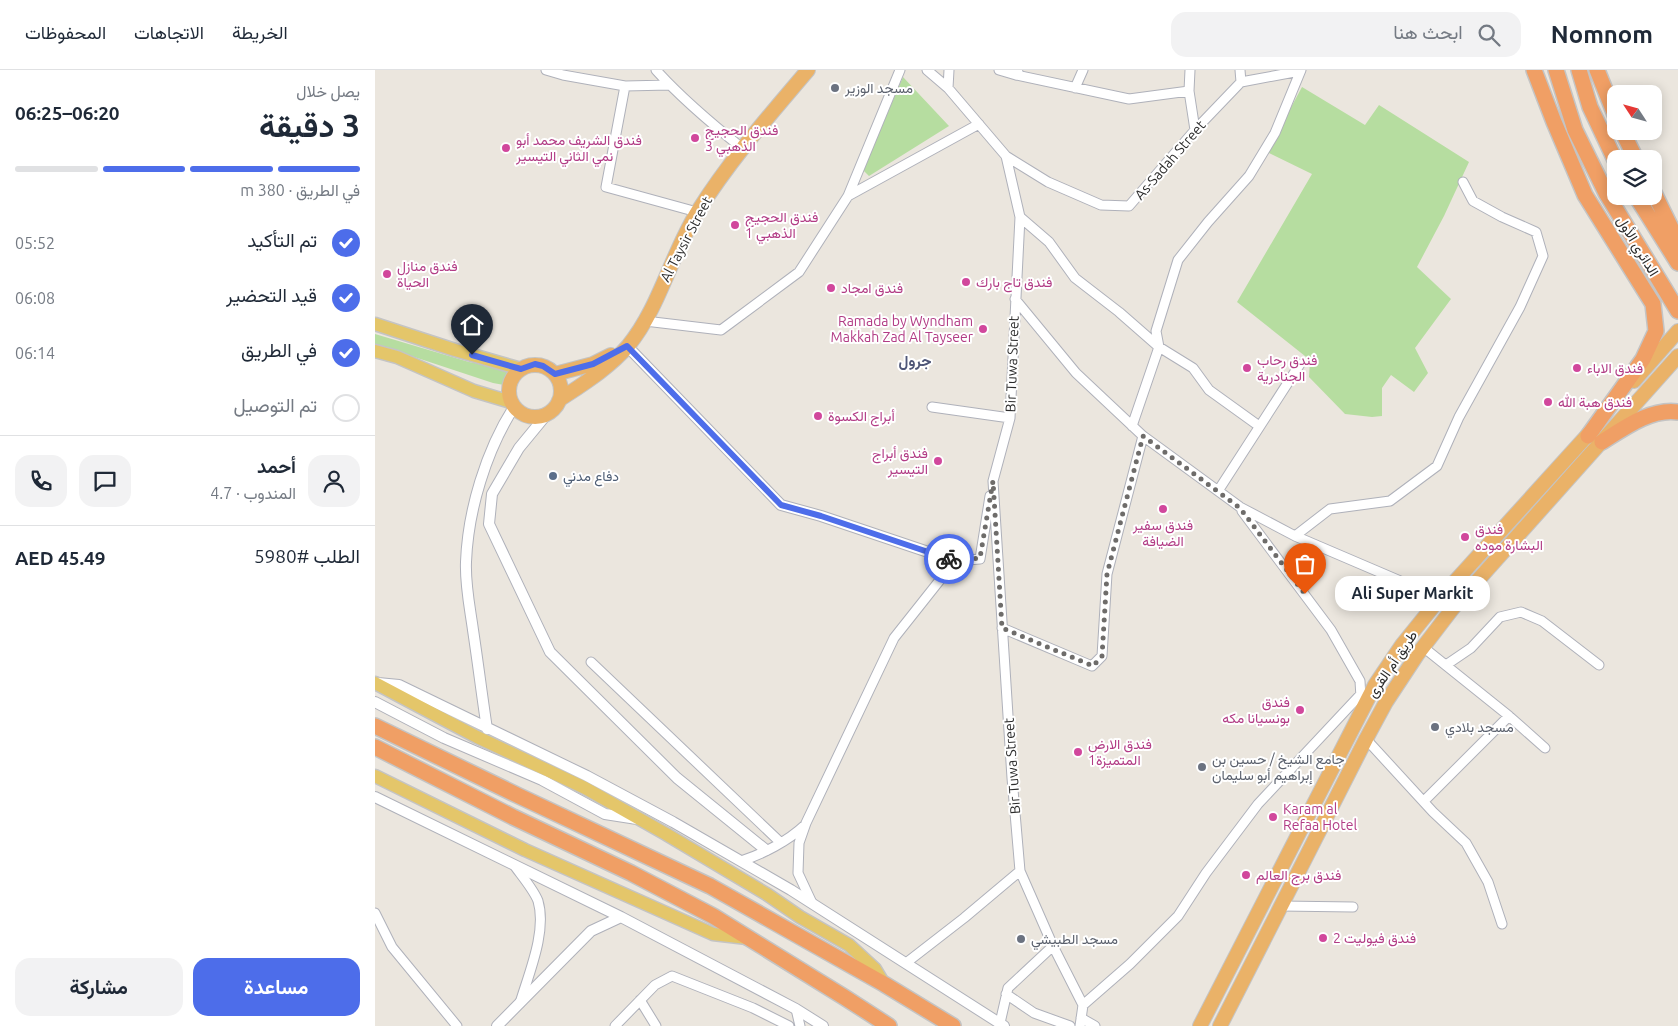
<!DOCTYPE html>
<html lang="ar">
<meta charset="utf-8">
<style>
body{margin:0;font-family:Ubuntu,Vazirmatn,sans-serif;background:#f2f2f3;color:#1f2937;direction:rtl;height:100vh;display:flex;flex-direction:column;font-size:19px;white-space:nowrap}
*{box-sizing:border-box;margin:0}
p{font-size:16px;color:#747a83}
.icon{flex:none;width:28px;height:28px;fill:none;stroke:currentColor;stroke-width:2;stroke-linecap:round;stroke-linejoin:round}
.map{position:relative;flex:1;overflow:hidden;direction:ltr}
.details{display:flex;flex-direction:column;background:#fff;width:375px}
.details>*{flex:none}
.needle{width:32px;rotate:306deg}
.buttons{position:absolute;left:1232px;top:15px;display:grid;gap:10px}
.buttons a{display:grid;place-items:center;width:55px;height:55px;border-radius:10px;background:#fff;box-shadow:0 2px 12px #0003;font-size:25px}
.pin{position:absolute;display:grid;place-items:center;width:42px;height:42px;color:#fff;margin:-51px -21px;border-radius:50% 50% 50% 0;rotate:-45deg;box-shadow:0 0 5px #0007}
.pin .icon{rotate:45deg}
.courier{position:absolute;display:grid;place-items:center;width:50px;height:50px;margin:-25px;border:4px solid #4d6dea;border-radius:50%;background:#fff;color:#222;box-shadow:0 1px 6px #0007}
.bubble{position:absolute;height:35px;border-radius:15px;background:#fff;box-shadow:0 2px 12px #0003;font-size:16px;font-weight:700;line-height:35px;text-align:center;direction:rtl}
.overview em{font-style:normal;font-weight:700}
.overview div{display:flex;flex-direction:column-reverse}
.overview{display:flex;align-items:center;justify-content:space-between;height:85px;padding:0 15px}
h1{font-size:32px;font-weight:700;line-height:38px}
.bar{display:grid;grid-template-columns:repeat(4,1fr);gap:8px 5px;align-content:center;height:60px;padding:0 15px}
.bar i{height:6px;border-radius:4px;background:#e0e1e3}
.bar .selected{background:#4d6dea}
.bar p{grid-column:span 4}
.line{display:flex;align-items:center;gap:12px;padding:0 15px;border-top:1px solid #e0e1e3}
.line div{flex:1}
.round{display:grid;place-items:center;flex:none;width:52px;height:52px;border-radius:15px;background:#f2f2f3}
ol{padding:0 15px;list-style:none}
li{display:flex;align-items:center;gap:15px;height:55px}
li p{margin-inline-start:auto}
li .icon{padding:5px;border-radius:50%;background:#4d6dea;color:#fff;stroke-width:4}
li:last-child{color:#747a83}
li i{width:28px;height:28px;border:2px solid #e0e1e3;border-radius:50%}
.primary-button{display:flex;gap:10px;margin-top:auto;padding:10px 15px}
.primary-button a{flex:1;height:58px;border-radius:15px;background:#4d6dea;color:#fff;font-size:20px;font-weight:700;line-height:58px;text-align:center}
.primary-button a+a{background:#f2f2f3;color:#1f2937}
header{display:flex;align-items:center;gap:30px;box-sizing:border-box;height:70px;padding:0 25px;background:#fff;border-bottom:1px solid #e0e1e3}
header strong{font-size:24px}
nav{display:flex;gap:28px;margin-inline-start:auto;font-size:18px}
.search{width:350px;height:45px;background:#f2f2f3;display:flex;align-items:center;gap:12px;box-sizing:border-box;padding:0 18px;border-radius:15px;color:#747a83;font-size:19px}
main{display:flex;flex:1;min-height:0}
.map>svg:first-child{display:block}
.green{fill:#b6dda0}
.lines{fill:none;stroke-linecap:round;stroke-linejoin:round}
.minor-casing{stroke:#afb1ba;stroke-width:11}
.tertiary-casing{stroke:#afb1ba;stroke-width:12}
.primary-casing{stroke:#c4c4c4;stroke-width:15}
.trunk-casing{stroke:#c4c4c4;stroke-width:16}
.motorway-casing{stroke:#c4c4c4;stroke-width:18}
.minor{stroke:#fff;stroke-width:9}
.tertiary{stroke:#fff;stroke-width:10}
.primary{stroke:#e4c66a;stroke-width:12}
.trunk{stroke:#eab268;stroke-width:14}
.motorway{stroke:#f09f65;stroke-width:15}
.done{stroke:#6e6c6a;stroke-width:5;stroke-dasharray:0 9}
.route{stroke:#4d6dea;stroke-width:6}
.worship-dot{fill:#6b7280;stroke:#fff;stroke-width:2}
.hotel-dot{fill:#d1479c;stroke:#fff;stroke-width:2}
.service-dot{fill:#5c6f8a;stroke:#fff;stroke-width:2}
.labels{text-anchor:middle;stroke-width:4;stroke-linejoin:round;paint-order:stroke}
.worship-label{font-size:14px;fill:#5b616d;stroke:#fff;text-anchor:start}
.hotel-label{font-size:14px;fill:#b23c85;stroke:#fff;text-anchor:start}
.street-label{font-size:14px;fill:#2b2b2b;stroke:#fff}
.service-label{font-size:14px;fill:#4e5e75;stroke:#fff;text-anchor:start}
.neighbourhood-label{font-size:15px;font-weight:bold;fill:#4f5778;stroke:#fff}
</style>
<header>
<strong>Nomnom</strong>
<div class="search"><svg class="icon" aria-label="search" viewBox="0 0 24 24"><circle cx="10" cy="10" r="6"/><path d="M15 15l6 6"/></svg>ابحث هنا</div>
<nav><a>الخريطة</a><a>الاتجاهات</a><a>المحفوظات</a></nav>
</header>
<main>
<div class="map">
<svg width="1303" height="956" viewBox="0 0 1303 956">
<rect width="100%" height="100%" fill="#ebe6de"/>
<!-- green -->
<path class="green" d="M 528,7 L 574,56 L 494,106 L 488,100 Z
M 927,17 L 990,55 L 1004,35 L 1094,92 L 1069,146 L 1042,197 L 1076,229 L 1040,278 L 1053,303 L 1039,322 L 1016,305 L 1007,318 L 1007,346 L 997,347 L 970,344 L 934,307 L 935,290 L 862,232 L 937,104 L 892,82 Z
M 0,264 L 94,292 L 128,298 L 132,302 L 132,307 L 129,315 L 118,313 L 0,274 Z"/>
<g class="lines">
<!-- minor casing -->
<g class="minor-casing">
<path id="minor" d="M 171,0 L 188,5 L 250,16 L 294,15
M 281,0 C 307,29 337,54 367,78
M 624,0 L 641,5 L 643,2
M 865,0 L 866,12
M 641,5 L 754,29 L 814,21 L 820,60
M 250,16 L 231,117 L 322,142
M 573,18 L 574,0
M 700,18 L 708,0
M 814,21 L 815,0
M 631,86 L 673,112 L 726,135 L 754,136 L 820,60 L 866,12 L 925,1
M 473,126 L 604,54
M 645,147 L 674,172 L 700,208 L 744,242 L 784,277 L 818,298 L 834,320 L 884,356
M 640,229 L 701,303 L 768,366 L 865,437 L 920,466 L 1065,528
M 270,251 L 346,260 L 424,202 L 473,126 L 525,0
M 557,337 L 635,348
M 757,356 L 784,277 L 781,261 L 803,190 L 833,152 L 874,106 L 900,63 L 926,0
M 843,421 L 925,294
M 867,441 L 956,560 L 985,611 L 986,628
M 920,466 L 955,439 L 1015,431 L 1062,396 L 1084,347 L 1145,237 L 1168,186 L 1161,162 L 1127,147 L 1098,131 L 1088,112
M 627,558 L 717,596 L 727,586 L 732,504 L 768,366
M 1048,577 L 1134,646 L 1170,678
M 216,592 L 405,772
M 1071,595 L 1096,578 L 1125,547 L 1146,542 L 1167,551 L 1224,595
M 991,669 L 1058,742 L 1091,773 L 1113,812 L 1127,854
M 1049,731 L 1134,646
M 366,791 C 388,784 413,771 430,755
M 139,795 C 146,805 159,820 163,831 C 172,861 154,903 145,933
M 437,833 L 423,803 L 424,773 L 431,753 L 519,568 L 580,491 L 605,489 L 615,426
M 906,836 L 978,837
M 0,843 L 17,877 L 82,956
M 678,876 L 708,935
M 531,893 L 589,848 L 645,801 L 637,708 L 618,411 L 635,348 L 645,147 L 631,86 L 573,18 L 552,0
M 631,924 L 659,943 L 695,956
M 265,930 L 281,956
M 421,939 L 425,956
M 706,948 L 720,956
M 625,953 L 633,918 L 678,876 L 645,801
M 240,956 L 280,915 L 297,906 L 378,938 L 414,956
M 705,956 L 708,935 L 755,894 L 803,846 L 831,803 L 883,734 L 986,624"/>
</g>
<!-- tertiary casing -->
<g class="tertiary-casing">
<path id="tertiary" d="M 252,276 L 406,435 L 446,446 L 580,491
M 172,344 L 144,378 L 117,424 L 114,454 L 175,582 L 302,708 L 391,780
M 3,613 L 24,615 L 212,706 L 298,752 L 416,820 L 629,956
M 0,632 L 69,668 L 167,710 L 230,744 L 262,749
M 112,659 C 107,626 103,593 98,560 C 95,538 90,515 91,492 C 93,440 111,381 139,337
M 0,727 L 246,847 L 421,939 L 448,956
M 122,956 L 216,861 L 246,847"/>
</g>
<!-- primary casing -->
<g class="primary-casing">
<path id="primary" d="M 0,254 L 80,280 L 146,299
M 0,281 L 22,287 L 99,321 L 136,332
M 0,613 L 102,667 L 210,718 L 291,764 L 393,825 L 425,847 L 474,875 L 500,899 L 509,914
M 0,706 L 150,780 L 338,864 L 372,868"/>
</g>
<!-- trunk casing -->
<g class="trunk-casing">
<path id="trunk" d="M134 321a26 26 0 1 1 52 0a26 26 0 1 1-52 0Z
M 180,304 L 218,294 L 236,285
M 1259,311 L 1303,261
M 184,330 C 208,314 234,298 253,276 C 285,237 296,184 323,141 C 355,90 394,46 433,0
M 825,956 L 1000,615 L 1027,575 L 1065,528 L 1219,358
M 845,956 L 991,669 L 1011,632 L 1042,585 L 1078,538 L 1303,286"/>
</g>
<!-- motorway casing -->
<g class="motorway-casing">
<path id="motorway" d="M 1159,0 L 1179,52 L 1210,125 L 1278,234 L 1281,261 L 1268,289 L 1213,366
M 1181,0 L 1200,60 L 1231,123 L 1303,241
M 1204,0 L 1215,37 L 1241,92
M 1222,0 L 1241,47
M 1247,61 L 1261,89
M 1279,123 L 1303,172
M 1261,126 L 1303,193
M 1227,372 C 1249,358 1276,338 1303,342
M 0,656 L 144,726 L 335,816 L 509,914 L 578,956
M 0,677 L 138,747 L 256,803 L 338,846 L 469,927 L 514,956"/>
</g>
<!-- minor -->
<use href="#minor" class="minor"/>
<!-- tertiary -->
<use href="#tertiary" class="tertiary"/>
<!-- primary -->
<use href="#primary" class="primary"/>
<!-- trunk -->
<use href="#trunk" class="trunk"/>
<!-- motorway -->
<use href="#motorway" class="motorway"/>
</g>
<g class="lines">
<!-- done -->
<path class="done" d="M 574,489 L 580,491 L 605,488 L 618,411 L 627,558 L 718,596 L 727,586 L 732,504 L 768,366 L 865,438 L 930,524"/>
<!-- route -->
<path class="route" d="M 97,285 L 146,299 L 160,294 L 168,296 L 180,304 L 218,294 L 252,276 L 406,435 L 446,446 L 574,489"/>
</g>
<!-- markers -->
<g class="worship-dot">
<circle cx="460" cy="18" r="5"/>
<circle cx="1060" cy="657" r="5"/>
<circle cx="827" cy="697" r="5"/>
<circle cx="646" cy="869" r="5"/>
</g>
<g class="hotel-dot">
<circle cx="320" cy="68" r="5"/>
<circle cx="131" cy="78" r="5"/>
<circle cx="360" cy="155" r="5"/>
<circle cx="12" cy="204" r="5"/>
<circle cx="591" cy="212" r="5"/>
<circle cx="456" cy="218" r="5"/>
<circle cx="608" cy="259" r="5"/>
<circle cx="872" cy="298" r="5"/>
<circle cx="1202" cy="298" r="5"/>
<circle cx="1173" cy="332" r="5"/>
<circle cx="443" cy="346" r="5"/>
<circle cx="563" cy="391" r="5"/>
<circle cx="788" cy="439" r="5"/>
<circle cx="1090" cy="467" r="5"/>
<circle cx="925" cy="640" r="5"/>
<circle cx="703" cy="682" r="5"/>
<circle cx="898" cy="747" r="5"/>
<circle cx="871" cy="805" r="5"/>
<circle cx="948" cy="868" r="5"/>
</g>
<circle class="service-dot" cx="178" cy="406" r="5"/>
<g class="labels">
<!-- worship labels -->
<g class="worship-label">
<text x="470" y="23">مسجد الوزير</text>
<text x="1070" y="662">مسجد بلادي</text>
<text x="837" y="694">جامع الشيخ / حسين بن<tspan x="837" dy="16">إبراهيم أبو سليمان</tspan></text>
<text x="656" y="874">مسجد الطبيشي</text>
</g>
<!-- hotel labels -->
<g class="hotel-label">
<text x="330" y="65">فندق الحجيج<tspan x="330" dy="16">الذهبي 3</tspan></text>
<text x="141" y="75">فندق الشريف محمد أبو<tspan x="141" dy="16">نمي الثاني التيسير</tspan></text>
<text x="370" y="152">فندق الحجيج<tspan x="370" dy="16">الذهبي 1</tspan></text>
<text x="22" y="201">فندق منازل<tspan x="22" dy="16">الحياة</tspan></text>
<text x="601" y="217">فندق تاج بارك</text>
<text x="466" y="223">فندق امجاد</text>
<text x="598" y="256" text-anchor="end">Ramada by Wyndham<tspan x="598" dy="16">Makkah Zad Al Tayseer</tspan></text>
<text x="882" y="295">فندق رحاب<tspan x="882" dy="16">الجنادرية</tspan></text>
<text x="1212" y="303">فندق الاباء</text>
<text x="1183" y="337">فندق هبة الله</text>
<text x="453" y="351">أبراج الكسوة</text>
<text x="553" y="388" text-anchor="end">فندق أبراج<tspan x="553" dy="16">التيسير</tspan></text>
<text x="788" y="460" text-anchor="middle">فندق سفير<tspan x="788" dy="16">الضيافة</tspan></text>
<text x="1100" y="464">فندق<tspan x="1100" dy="16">البشارة موده</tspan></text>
<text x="915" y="637" text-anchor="end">فندق<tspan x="915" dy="16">بونسيانا مكه</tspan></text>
<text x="713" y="679">فندق الارض<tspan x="713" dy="16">المتميزة1</tspan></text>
<text x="908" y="744">Karam al<tspan x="908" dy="16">Refaa Hotel</tspan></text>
<text x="881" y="810">فندق برج العالم</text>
<text x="958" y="873">فندق فيوليت 2</text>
</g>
<!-- street labels -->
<g class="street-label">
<text transform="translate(795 90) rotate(-49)" y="5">As-Sadah Street</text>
<text transform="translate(311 169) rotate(-62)" y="5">Al Taysir Street</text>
<text transform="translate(1263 176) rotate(59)" y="5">الدائري الأول</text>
<text transform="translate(637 294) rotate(-88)" y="5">Bir Tuwa Street</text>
<text transform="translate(1017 594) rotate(-56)" y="5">طريق أم القرى</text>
<text transform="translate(637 696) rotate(-94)" y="5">Bir Tuwa Street</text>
</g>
<!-- service labels -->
<g class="service-label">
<text x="188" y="411">دفاع مدني</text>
</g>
<!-- neighbourhood labels -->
<g class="neighbourhood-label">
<text x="540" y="296">جرول</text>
</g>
</g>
</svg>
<div class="buttons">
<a><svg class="needle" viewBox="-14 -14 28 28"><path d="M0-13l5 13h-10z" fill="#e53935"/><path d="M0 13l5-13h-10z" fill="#747a83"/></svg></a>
<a><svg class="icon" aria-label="layers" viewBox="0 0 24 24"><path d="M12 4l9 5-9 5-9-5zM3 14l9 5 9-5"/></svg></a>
</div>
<div class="pin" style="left:930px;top:524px;background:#ea580c"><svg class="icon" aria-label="bag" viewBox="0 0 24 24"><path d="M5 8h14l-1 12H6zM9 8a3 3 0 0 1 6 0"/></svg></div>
<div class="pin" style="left:97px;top:285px;background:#1f2937"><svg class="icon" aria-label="home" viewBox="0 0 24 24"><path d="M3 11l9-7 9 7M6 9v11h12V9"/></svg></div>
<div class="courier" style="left:574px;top:489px"><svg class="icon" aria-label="bike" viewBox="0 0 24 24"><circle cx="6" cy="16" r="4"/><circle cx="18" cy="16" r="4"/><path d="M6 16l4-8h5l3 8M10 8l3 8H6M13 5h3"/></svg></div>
<div class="bubble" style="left:960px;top:506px;width:155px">Ali Super Markit</div>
</div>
<section class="details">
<div class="overview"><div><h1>3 دقيقة</h1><p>يصل خلال</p></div><em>06:20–06:25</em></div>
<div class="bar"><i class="selected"></i><i class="selected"></i><i class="selected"></i><i></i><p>في الطريق · 380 m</p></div>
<ol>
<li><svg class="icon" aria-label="check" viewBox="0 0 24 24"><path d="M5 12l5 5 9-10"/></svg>تم التأكيد<p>05:52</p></li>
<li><svg class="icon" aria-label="check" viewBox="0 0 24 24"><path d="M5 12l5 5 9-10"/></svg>قيد التحضير<p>06:08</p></li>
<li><svg class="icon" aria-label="check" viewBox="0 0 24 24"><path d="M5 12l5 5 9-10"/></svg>في الطريق<p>06:14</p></li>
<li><i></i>تم التوصيل</li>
</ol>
<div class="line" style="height:90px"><a class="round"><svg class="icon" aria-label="person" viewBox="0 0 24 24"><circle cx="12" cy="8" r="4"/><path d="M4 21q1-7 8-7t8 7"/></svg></a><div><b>أحمد</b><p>المندوب · 4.7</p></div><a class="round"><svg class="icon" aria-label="chat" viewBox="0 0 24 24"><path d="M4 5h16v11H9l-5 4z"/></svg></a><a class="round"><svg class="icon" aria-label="phone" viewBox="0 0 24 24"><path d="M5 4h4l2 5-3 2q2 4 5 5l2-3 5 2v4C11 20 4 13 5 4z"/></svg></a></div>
<div class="line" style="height:65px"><div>الطلب #5980</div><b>AED 45.49</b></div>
<div class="primary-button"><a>مساعدة</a><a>مشاركة</a></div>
</section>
</main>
